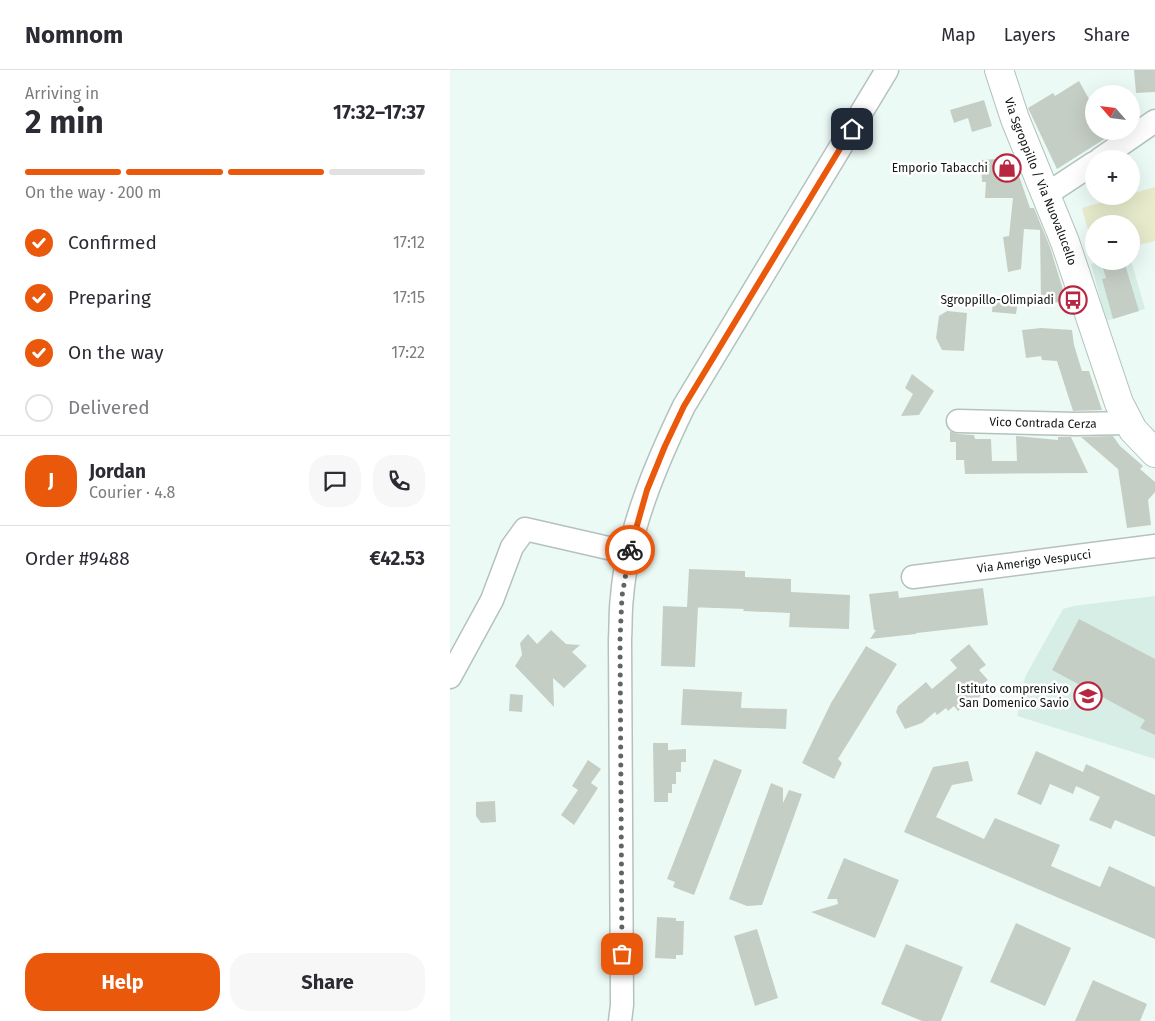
<!DOCTYPE html>
<meta charset="utf-8">
<style>
body{margin:0;font-family:"Fira Sans",sans-serif;background:#f7f7f7;color:#2b2b33;height:100vh;display:flex;flex-direction:column;font-size:19px;white-space:nowrap}
*{box-sizing:border-box;margin:0}
p{font-size:16px;color:#7c7c81}
.icon{flex:none;width:28px;height:28px;fill:none;stroke:currentColor;stroke-width:2;stroke-linecap:round;stroke-linejoin:round}
.map{position:relative;flex:1;overflow:hidden}
.sheet{display:flex;flex-direction:column;background:#fff;width:450px}
.sheet>*{flex:none}
.needle{width:32px;rotate:298deg}
.fabs{position:absolute;left:635px;top:15px;display:grid;gap:10px}
.fabs a{display:grid;place-items:center;width:55px;height:55px;border-radius:50%;background:#fff;box-shadow:0 5px 20px #0002;font-size:25px}
.pin{position:absolute;display:grid;place-items:center;width:42px;height:42px;color:#fff;margin:-21px;border-radius:10px;box-shadow:0 2px 8px #0006}
.courier{position:absolute;display:grid;place-items:center;width:50px;height:50px;margin:-25px;border:4px solid #ea580c;border-radius:50%;background:#fff;color:#222;box-shadow:0 1px 6px #0007}
.overview em{font-style:normal;font-weight:700}
.overview div{display:flex;flex-direction:column-reverse}
.overview{display:flex;align-items:center;justify-content:space-between;height:85px;padding:0 25px}
h1{font-size:32px;font-weight:700;line-height:38px}
.bar{display:grid;grid-template-columns:repeat(4,1fr);gap:8px 5px;align-content:center;height:60px;padding:0 25px}
.bar i{height:6px;border-radius:4px;background:#e1e1e2}
.bar .on{background:#ea580c}
.bar p{grid-column:span 4}
.line{display:flex;align-items:center;gap:12px;padding:0 25px;border-top:1px solid #e1e1e2}
.line div{flex:1}
.round{display:grid;place-items:center;flex:none;width:52px;height:52px;border-radius:20px;background:#f7f7f7}
ol{padding:0 25px;list-style:none}
li{display:flex;align-items:center;gap:15px;height:55px}
li p{margin-inline-start:auto}
li .icon{padding:5px;border-radius:50%;background:#ea580c;color:#fff;stroke-width:4}
li:last-child{color:#7c7c81}
li i{width:28px;height:28px;border:2px solid #e1e1e2;border-radius:50%}
.primary-button{display:flex;gap:10px;margin-top:auto;padding:10px 25px}
.primary-button a{flex:1;height:58px;border-radius:20px;background:#ea580c;color:#fff;font-size:20px;font-weight:700;line-height:58px;text-align:center}
.primary-button a+a{background:#f7f7f7;color:#2b2b33}
header{display:flex;align-items:center;gap:30px;box-sizing:border-box;height:70px;padding:0 25px;background:#fff;border-bottom:1px solid #e1e1e2}
header strong{font-size:24px}
nav{display:flex;gap:28px;margin-inline-start:auto;font-size:18px}
main{display:flex;flex:1;min-height:0}
.map>svg:first-child{display:block}
.built{fill:#d7eee7}
.green{fill:#e7ebcc}
.building{fill:#c5cec5}
.lines{fill:none;stroke-linecap:round;stroke-linejoin:round}
.minor-casing{stroke:#b4c2be;stroke-width:25}
.major-casing{stroke:#b4c2be;stroke-width:30}
.minor{stroke:#fff;stroke-width:22}
.major{stroke:#fff;stroke-width:28}
.done{stroke:#5e6563;stroke-width:5;stroke-dasharray:0 9}
.route{stroke:#ea580c;stroke-width:6}
.labels{text-anchor:middle;stroke-width:5;stroke-linejoin:round;paint-order:stroke}
.poi-label{font-size:12px;fill:#111514;stroke:#fff;text-anchor:end}
.street-label{font-size:12px;fill:#111514;stroke:#fff}
</style>
<header>
<strong>Nomnom</strong>
<nav><a>Map</a><a>Layers</a><a>Share</a></nav>
</header>
<main>
<section class="sheet">
<div class="overview"><div><h1>2 min</h1><p>Arriving in</p></div><em>17:32–17:37</em></div>
<div class="bar"><i class="on"></i><i class="on"></i><i class="on"></i><i></i><p>On the way · 200 m</p></div>
<ol>
<li><svg class="icon" aria-label="check" viewBox="0 0 24 24"><path d="M5 12l5 5 9-10"/></svg>Confirmed<p>17:12</p></li>
<li><svg class="icon" aria-label="check" viewBox="0 0 24 24"><path d="M5 12l5 5 9-10"/></svg>Preparing<p>17:15</p></li>
<li><svg class="icon" aria-label="check" viewBox="0 0 24 24"><path d="M5 12l5 5 9-10"/></svg>On the way<p>17:22</p></li>
<li><i></i>Delivered</li>
</ol>
<div class="line" style="height:90px"><b class="round" style="background:#ea580c;color:#fff">J</b><div><b>Jordan</b><p>Courier · 4.8</p></div><a class="round"><svg class="icon" aria-label="chat" viewBox="0 0 24 24"><path d="M4 5h16v11H9l-5 4z"/></svg></a><a class="round"><svg class="icon" aria-label="phone" viewBox="0 0 24 24"><path d="M5 4h4l2 5-3 2q2 4 5 5l2-3 5 2v4C11 20 4 13 5 4z"/></svg></a></div>
<div class="line" style="height:65px"><div>Order #9488</div><b>€42.53</b></div>
<div class="primary-button"><a>Help</a><a>Share</a></div>
</section>
<div class="map">
<svg width="705" height="951" viewBox="0 0 705 951">
<rect width="100%" height="100%" fill="#ecfaf6"/>
<!-- built -->
<path class="built" d="M 681,190 L 695,239 L 656,251 L 641,194 L 652,191 L 681,191 Z
M 705,526 L 705,689 L 567,646 L 575,607 L 613,539 L 623,536 Z"/>
<!-- green -->
<path class="green" d="M 705,117 L 705,171 L 681,177 L 681,154 L 644,154 L 644,182 L 632,138 L 673,126 L 681,126 L 681,124 Z"/>
<!-- building -->
<path class="building" d="M 684,0 L 705,0 L 705,22 L 686,23 Z
M 629,11 L 644,38 L 644,61 L 667,61 L 607,99 L 578,38 L 603,23 L 605,26 Z
M 534,30 L 542,56 L 522,62 L 518,48 L 504,53 L 500,40 Z
M 563,88 L 580,138 L 584,138 L 600,177 L 617,233 L 591,231 L 590,160 L 574,159 L 571,199 L 558,202 L 553,167 L 559,166 L 563,128 L 535,128 L 536,112 L 532,112 L 531,90 Z
M 665,191 L 674,191 L 689,241 L 663,249 L 652,209 L 656,208 L 652,195 Z
M 543,229 L 568,231 L 566,244 L 542,242 Z
M 497,241 L 517,243 L 514,281 L 492,280 L 486,268 L 489,246 Z
M 591,258 L 622,260 L 624,275 L 632,301 L 639,301 L 652,340 L 623,341 L 607,291 L 592,290 L 591,286 L 576,288 L 572,260 Z
M 462,304 L 484,321 L 469,345 L 451,346 L 463,324 L 455,318 Z
M 500,361 L 508,364 L 524,365 L 525,369 L 541,369 L 542,391 L 567,391 L 566,366 L 608,370 L 608,367 L 621,367 L 638,403 L 515,404 L 514,390 L 506,390 L 506,372 L 500,372 Z
M 663,366 L 670,376 L 693,396 L 690,399 L 705,412 L 705,422 L 698,430 L 701,455 L 677,458 L 668,399 L 631,367 Z
M 239,499 L 295,501 L 295,507 L 341,509 L 341,522 L 400,525 L 399,559 L 339,557 L 340,543 L 293,541 L 294,539 L 238,537 L 248,537 L 245,597 L 211,596 L 213,536 L 237,537 Z
M 533,518 L 538,555 L 467,563 L 467,562 L 466,564 L 420,569 L 426,560 L 424,560 L 419,524 L 448,521 L 449,528 Z
M 629,549 L 705,589 L 705,665 L 690,658 L 695,650 L 602,600 Z
M 101,560 L 116,574 L 130,575 L 122,582 L 137,596 L 114,618 L 103,608 L 104,637 L 65,596 L 72,585 L 70,573 L 78,564 L 87,574 Z
M 519,574 L 536,595 L 529,600 L 538,610 L 528,618 L 533,624 L 518,636 L 516,634 L 508,641 L 504,636 L 498,641 L 496,638 L 487,645 L 485,642 L 472,653 L 455,659 L 446,642 L 448,636 L 476,612 L 482,619 L 507,598 L 500,590 Z
M 416,576 L 447,594 L 388,689 L 392,693 L 384,709 L 352,693 L 381,633 Z
M 233,619 L 292,622 L 291,638 L 337,639 L 336,659 L 231,655 Z
M 60,624 L 73,625 L 72,642 L 59,641 Z
M 203,673 L 218,673 L 218,680 L 236,679 L 236,692 L 231,692 L 231,702 L 226,702 L 226,714 L 222,714 L 222,723 L 218,723 L 218,732 L 204,732 Z
M 586,681 L 633,702 L 636,694 L 705,725 L 705,767 L 665,750 L 661,759 L 639,750 L 650,727 L 626,716 L 623,724 L 600,714 L 591,735 L 567,724 Z
M 264,689 L 292,700 L 244,825 L 223,817 L 225,812 L 217,809 Z
M 138,690 L 151,699 L 141,713 L 148,718 L 124,755 L 111,745 L 128,720 L 122,716 Z
M 518,691 L 523,711 L 502,715 L 486,747 L 534,769 L 545,748 L 610,775 L 601,796 L 650,817 L 659,796 L 705,817 L 705,869 L 454,762 L 483,697 Z
M 321,713 L 333,718 L 333,733 L 339,720 L 352,724 L 312,835 L 297,836 L 279,829 Z
M 45,731 L 46,752 L 31,753 L 26,746 L 26,732 Z
M 394,788 L 449,810 L 425,868 L 361,842 L 388,834 L 387,829 L 377,829 Z
M 207,847 L 226,848 L 226,851 L 234,851 L 233,885 L 226,885 L 226,889 L 205,888 Z
M 566,853 L 621,878 L 595,936 L 540,912 Z
M 307,859 L 328,928 L 305,936 L 284,866 Z
M 456,874 L 513,897 L 491,951 L 472,951 L 431,934 Z
M 643,910 L 697,934 L 690,951 L 625,951 Z"/>
<g class="lines">
<!-- minor casing -->
<g class="minor-casing">
<g id="minor">
<path d="M 650,89 L 705,51"/>
<path d="M 597,124 L 644,93"/>
<path id="s1" d="M 508,351 L 626,354 L 678,353"/>
<path id="s2" d="M 463,507 L 705,476"/>
<path d="M 0,607 L 42,530 L 62,477 L 75,459 L 180,483"/>
<path d="M 170,951 L 172,935 L 170,569 C 171,556 170,541 172,527 C 177,462 206,394 234,336 L 437,0"/>
</g>
</g>
<!-- major casing -->
<g class="major-casing">
<g id="major">
<path id="s3" d="M 549,0 L 565,49 L 615,172 L 669,333 L 683,360 L 705,383"/>
</g>
</g>
<!-- minor -->
<use href="#minor" class="minor"/>
<!-- major -->
<use href="#major" class="major"/>
</g>
<g class="lines">
<!-- done -->
<path class="done" d="M 172,884 L 170,570 L 172,526 L 180,480"/>
<!-- route -->
<path class="route" d="M 180,480 L 197,420 L 215,376 L 234,336 L 402,59"/>
</g>
<!-- icons -->
<defs>
<g id="shop-ring" transform="scale(1.4375)"><circle r="9.5" fill="#fff" stroke="#b82740" stroke-width="1.5"/><path d="M-5-2.5h2.3a2.7 3.5 0 0 1 5.4 0H5L5.5 6h-11ZM-1.5-2.5h3a1.5 2.3 0 0 0-3 0Z" fill="#b82740"/></g>
<g id="bus-ring" transform="scale(1.4375)"><circle r="9.5" fill="#fff" stroke="#b82740" stroke-width="1.5"/><path d="M-5-6H5V4H4V6H2V4H-2V6H-4V4H-5ZM-3.5-4V0h7V-4ZM-3.5 1.2v1.5H-2V1.2ZM2 1.2v1.5H3.5V1.2Z" fill="#b82740"/></g>
<g id="school-ring" transform="scale(1.4375)"><circle r="9.5" fill="#fff" stroke="#b82740" stroke-width="1.5"/><path d="M0-5L7-2L0 1L-7-2ZM-4 1L0 2.5L4 1V4Q0 6-4 4Z" fill="#b82740"/></g>
</defs>
<g fill-rule="evenodd">
<use href="#shop-ring" x="557" y="98"/>
<use href="#bus-ring" x="623" y="230"/>
<use href="#school-ring" x="638" y="626"/>
</g>
<g class="labels">
<!-- poi labels -->
<g class="poi-label">
<text x="538" y="102">Emporio Tabacchi</text>
<text x="604" y="234">Sgroppillo-Olimpiadi</text>
<text x="619" y="623">Istituto comprensivo<tspan x="619" dy="14">San Domenico Savio</tspan></text>
</g>
<!-- street labels -->
<g class="street-label">
<text dy="4" stroke="none"><textPath href="#s3" startOffset="119">Via Sgroppillo / Via Nuovalucello</textPath></text>
<text dy="4" stroke="none"><textPath href="#s1" startOffset="85">Vico Contrada Cerza</textPath></text>
<text dy="4" stroke="none"><textPath href="#s2" startOffset="122">Via Amerigo Vespucci</textPath></text>
</g>
</g>
</svg>
<div class="fabs">
<a><svg class="needle" viewBox="-14 -14 28 28"><path d="M0-13l5 13h-10z" fill="#e53935"/><path d="M0 13l5-13h-10z" fill="#7c7c81"/></svg></a>
<a>+</a>
<a>−</a>
</div>
<div class="pin" style="left:172px;top:884px;background:#ea580c"><svg class="icon" aria-label="bag" viewBox="0 0 24 24"><path d="M5 8h14l-1 12H6zM9 8a3 3 0 0 1 6 0"/></svg></div>
<div class="pin" style="left:402px;top:59px;background:#1f2937"><svg class="icon" aria-label="home" viewBox="0 0 24 24"><path d="M3 11l9-7 9 7M6 9v11h12V9"/></svg></div>
<div class="courier" style="left:180px;top:480px"><svg class="icon" aria-label="bike" viewBox="0 0 24 24"><circle cx="6" cy="16" r="4"/><circle cx="18" cy="16" r="4"/><path d="M6 16l4-8h5l3 8M10 8l3 8H6M13 5h3"/></svg></div>
</div>
</main>
